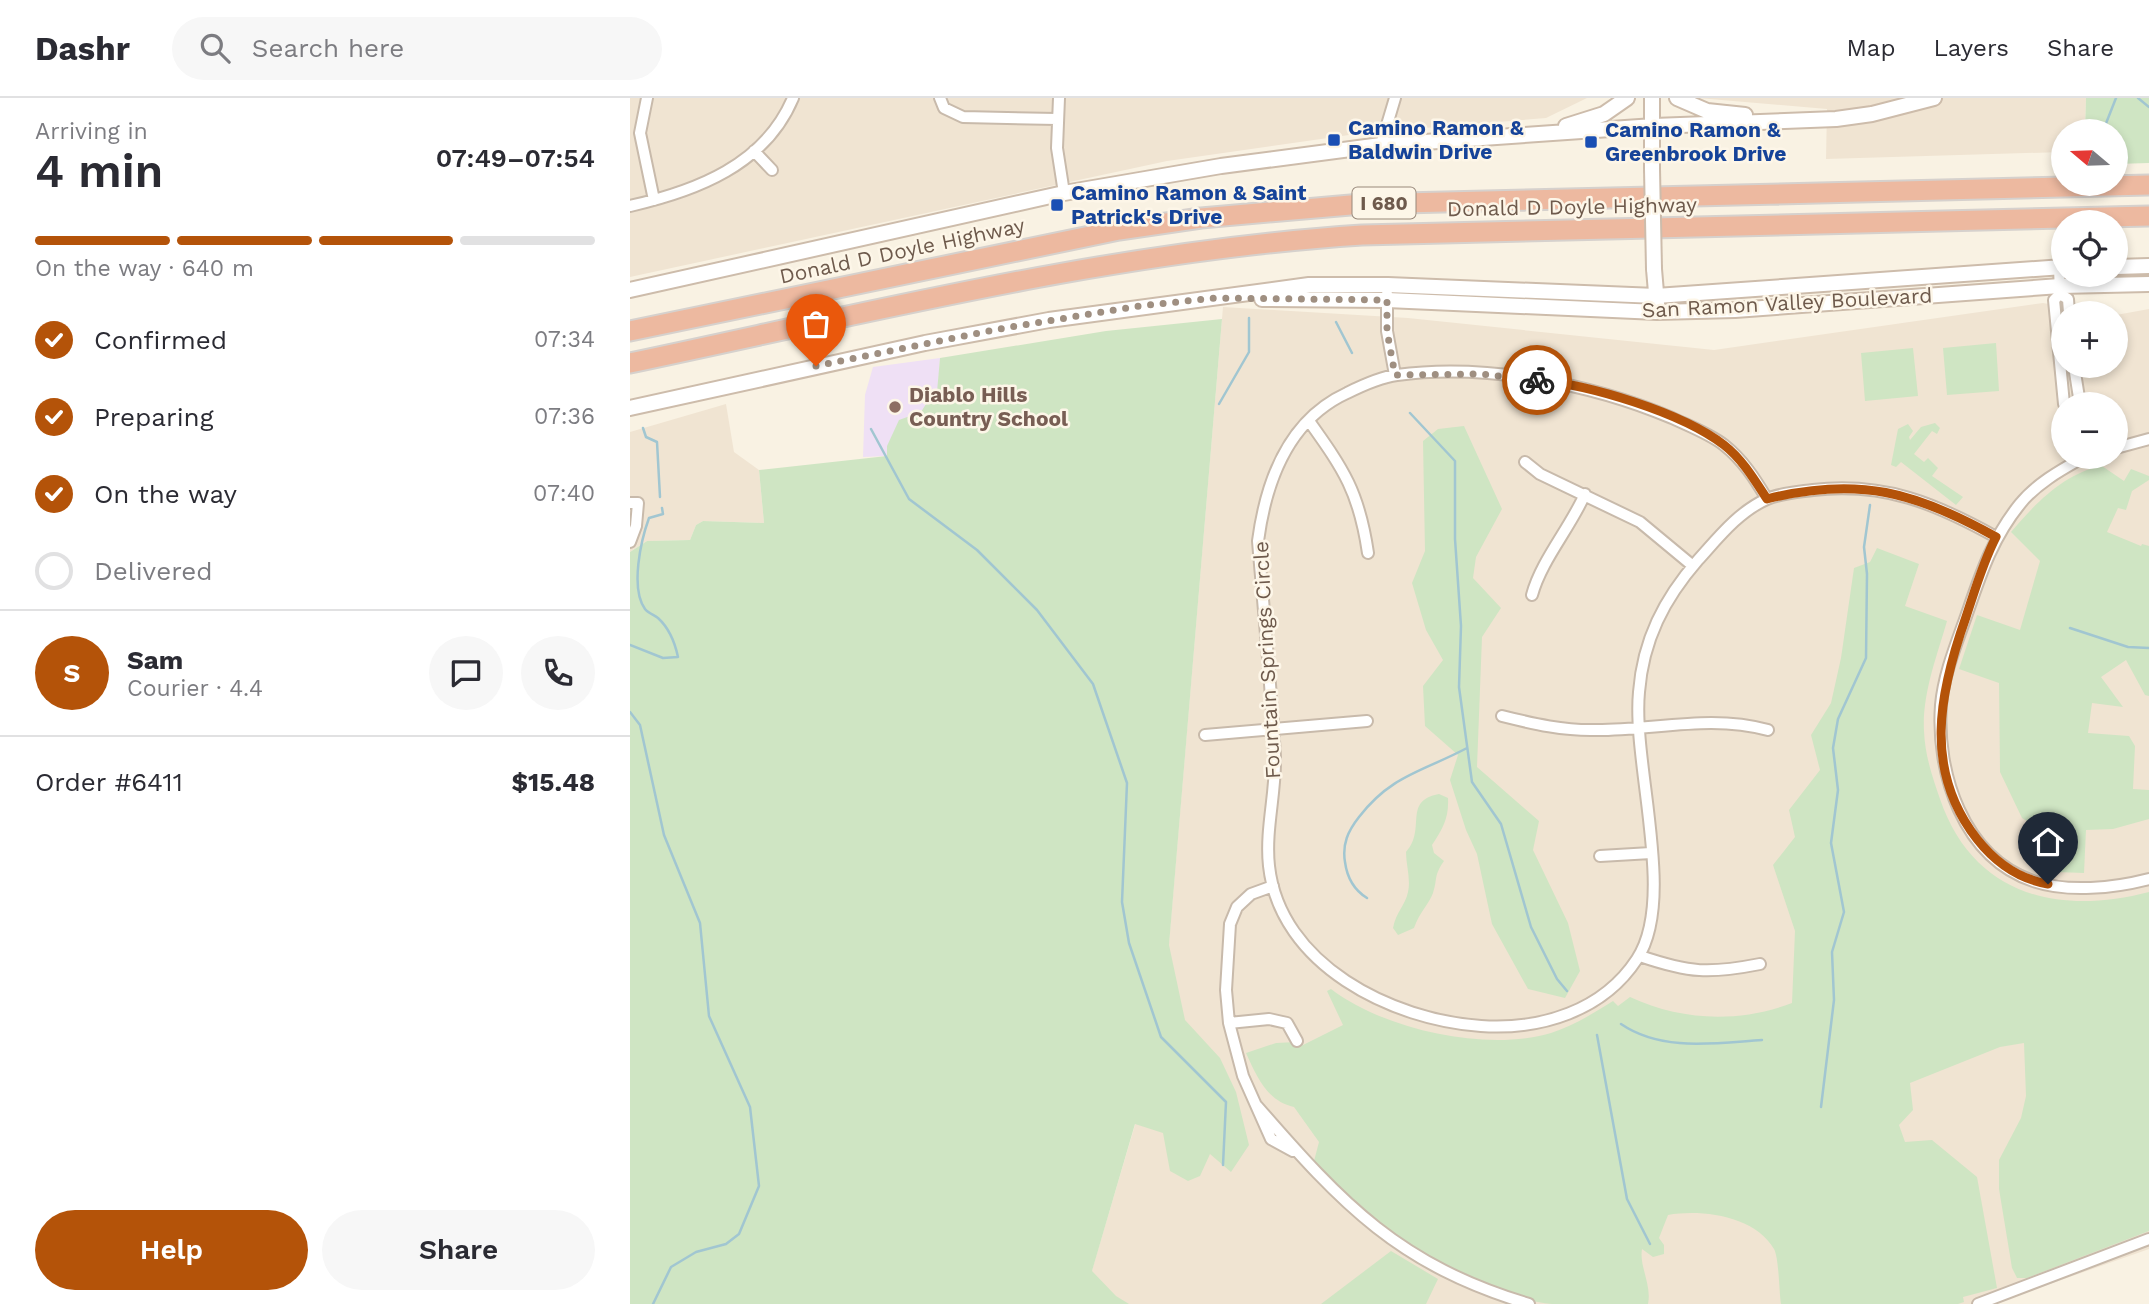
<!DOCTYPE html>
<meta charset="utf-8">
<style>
body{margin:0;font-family:"Work Sans",sans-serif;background:#f7f7f7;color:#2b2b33;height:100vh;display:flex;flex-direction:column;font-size:26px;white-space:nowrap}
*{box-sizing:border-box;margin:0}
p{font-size:23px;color:#7c7c81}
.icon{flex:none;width:38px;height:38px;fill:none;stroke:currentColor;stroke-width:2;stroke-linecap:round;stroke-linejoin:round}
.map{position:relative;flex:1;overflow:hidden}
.details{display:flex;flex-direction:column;background:#fff;width:630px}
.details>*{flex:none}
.needle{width:46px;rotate:289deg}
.buttons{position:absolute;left:1421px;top:21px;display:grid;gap:14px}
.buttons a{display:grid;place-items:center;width:77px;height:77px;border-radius:50%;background:#fff;box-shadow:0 4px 10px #0003;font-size:35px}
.pin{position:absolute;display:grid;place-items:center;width:60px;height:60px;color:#fff;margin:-72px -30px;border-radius:50% 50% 50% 0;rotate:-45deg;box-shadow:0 0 7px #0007}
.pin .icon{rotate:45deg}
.courier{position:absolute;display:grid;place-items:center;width:70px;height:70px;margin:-35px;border:5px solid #b45309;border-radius:50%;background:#fff;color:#222;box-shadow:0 2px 9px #0007}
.headline em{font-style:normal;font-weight:600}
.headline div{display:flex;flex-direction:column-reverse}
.headline{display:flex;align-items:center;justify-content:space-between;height:119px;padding:0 35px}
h1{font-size:46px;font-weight:600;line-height:52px}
.bar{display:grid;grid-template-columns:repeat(4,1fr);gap:10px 7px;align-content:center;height:84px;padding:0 35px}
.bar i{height:9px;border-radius:5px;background:#e1e1e2}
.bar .on{background:#b45309}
.bar p{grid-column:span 4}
.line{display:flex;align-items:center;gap:18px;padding:0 35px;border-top:2px solid #e1e1e2}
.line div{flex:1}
.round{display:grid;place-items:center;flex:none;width:74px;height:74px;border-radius:37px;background:#f7f7f7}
ol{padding:0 35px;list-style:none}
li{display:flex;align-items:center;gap:21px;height:77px}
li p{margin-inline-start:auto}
li .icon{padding:7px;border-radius:50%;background:#b45309;color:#fff;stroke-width:4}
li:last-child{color:#7c7c81}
li i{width:38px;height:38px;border:4px solid #e1e1e2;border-radius:50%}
.action{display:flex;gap:14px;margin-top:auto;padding:14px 35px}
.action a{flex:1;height:80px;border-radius:42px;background:#b45309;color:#fff;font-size:28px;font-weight:600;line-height:80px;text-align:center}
.action a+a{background:#f7f7f7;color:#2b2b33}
header{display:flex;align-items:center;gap:42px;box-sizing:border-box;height:98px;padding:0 35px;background:#fff;border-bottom:2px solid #e1e1e2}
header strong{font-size:33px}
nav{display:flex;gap:38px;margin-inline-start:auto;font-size:24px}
.search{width:490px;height:63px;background:#f7f7f7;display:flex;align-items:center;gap:18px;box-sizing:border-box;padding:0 24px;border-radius:38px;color:#7c7c81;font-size:26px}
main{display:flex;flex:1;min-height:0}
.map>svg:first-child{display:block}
.residential{fill:#f0e4d2;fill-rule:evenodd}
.education{fill:#efe0f5}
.green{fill:#cfe5c3}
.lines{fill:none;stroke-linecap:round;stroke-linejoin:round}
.stream{stroke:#a1c6d1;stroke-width:2.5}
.street-casing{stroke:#c8baab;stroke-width:14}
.secondary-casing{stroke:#cdbcab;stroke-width:18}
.highway-casing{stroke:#d6d1cd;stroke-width:23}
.street{stroke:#fff;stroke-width:10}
.secondary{stroke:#fff;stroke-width:14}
.highway{stroke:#edb9a0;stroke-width:19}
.secondary-bridge-casing{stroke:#cdbcab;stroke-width:18;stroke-linecap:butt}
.secondary-bridge{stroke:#fff;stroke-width:14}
.done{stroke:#9f8f81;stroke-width:7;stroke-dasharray:0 12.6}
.route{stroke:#b45309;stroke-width:9}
.transit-dot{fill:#1a4fb4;stroke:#fdf6e8;stroke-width:2.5}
.education-dot{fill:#8d6e63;stroke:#fdf6e8;stroke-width:2.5}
.labels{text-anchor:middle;stroke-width:5;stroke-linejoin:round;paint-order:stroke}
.shield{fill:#fdf6e8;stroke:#99897b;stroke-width:2}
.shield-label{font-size:19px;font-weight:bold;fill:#6e5a4c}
.transit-label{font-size:21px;font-weight:bold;fill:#164399;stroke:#fdf6e8;text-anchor:start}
.street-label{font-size:21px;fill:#6e5a4c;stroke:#fdf6e8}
.education-label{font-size:21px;font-weight:bold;fill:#785e54;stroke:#fdf6e8;text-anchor:start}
</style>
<header>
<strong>Dashr</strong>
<div class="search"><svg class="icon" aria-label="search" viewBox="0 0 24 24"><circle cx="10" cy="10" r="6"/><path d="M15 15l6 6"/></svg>Search here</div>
<nav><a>Map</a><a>Layers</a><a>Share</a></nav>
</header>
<main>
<section class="details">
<div class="headline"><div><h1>4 min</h1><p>Arriving in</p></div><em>07:49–07:54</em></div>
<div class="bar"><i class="on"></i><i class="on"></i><i class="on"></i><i></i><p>On the way · 640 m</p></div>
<ol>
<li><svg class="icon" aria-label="check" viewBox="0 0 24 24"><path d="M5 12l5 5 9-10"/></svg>Confirmed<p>07:34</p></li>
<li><svg class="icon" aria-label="check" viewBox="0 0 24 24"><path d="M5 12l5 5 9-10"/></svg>Preparing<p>07:36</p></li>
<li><svg class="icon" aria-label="check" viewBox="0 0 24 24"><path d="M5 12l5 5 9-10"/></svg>On the way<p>07:40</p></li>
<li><i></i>Delivered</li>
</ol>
<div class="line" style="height:126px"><b class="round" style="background:#b45309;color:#fff">S</b><div><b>Sam</b><p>Courier · 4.4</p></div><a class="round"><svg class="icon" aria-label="chat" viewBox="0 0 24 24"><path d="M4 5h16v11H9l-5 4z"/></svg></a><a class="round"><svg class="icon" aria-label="phone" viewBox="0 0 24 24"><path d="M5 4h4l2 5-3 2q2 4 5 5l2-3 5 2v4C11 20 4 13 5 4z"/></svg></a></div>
<div class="line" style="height:91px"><div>Order #6411</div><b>$15.48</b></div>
<div class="action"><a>Help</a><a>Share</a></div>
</section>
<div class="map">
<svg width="1519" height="1206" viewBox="0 0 1519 1206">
<rect width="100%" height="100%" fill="#f9f2e3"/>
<!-- residential -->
<path class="residential" d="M 0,0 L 957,0 L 916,20 L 733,35 L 537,63 L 0,179 Z
M 1068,0 L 1456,0 L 1455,33 L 1433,33 L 1433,54 L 1196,61 L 1197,11 Z
M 1413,205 L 1472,215 L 1433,215 L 1433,268 L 1486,268 L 1486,217 L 1519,211 L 1519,1151 L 1363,1206 L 452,1206 L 531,939 L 593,209 L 778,220 L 1084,252 ZM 1433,306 L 1486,306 L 1486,359 L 1433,359 Z
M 96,306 L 104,354 L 129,372 L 134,425 L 73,423 L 66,427 L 60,442 L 17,443 L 0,454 L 0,334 Z"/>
<!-- education -->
<path class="education" d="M 310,260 L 308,291 L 296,310 L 277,321 L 258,358 L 233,359 L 235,297 L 243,269 Z"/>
<!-- green -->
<path class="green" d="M 1456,0 L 1519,0 L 1519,65 L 1486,66 L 1486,33 L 1455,33 Z
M 592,221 L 539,847 L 555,922 L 590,960 L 606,994 L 619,1047 L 601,1074 L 580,1056 L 570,1078 L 558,1083 L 540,1073 L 533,1035 L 505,1026 L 462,1173 L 486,1198 L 499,1206 L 0,1206 L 0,454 L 17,443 L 60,442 L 66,427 L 73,423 L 134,425 L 129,372 L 257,358 L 257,348 L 269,322 L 291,314 L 303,295 L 307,294 L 310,260 L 476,233 Z
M 1366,245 L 1369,293 L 1317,297 L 1313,250 Z
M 1283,250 L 1288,298 L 1235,303 L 1231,255 Z
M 1305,325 L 1310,330 L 1307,336 L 1302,333 L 1284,356 L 1294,364 L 1298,360 L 1308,370 L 1302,378 L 1333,399 L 1326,407 L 1271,364 L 1266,369 L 1261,367 L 1268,331 L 1278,326 L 1283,333 L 1279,339 L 1280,342 L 1291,329 Z
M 834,328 L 872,411 L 846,459 L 843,480 L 871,510 L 852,539 L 847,669 L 909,723 L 903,752 L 938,825 L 950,873 L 935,900 L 898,891 L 862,826 L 847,756 L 836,732 L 820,682 L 828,657 L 795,628 L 793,588 L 813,562 L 796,532 L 782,485 L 795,453 L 793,343 L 808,331 Z
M 1472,368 L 1494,383 L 1501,371 L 1519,378 L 1519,382 L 1502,393 L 1496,412 L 1488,410 L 1477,434 L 1511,448 L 1512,446 L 1519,448 L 1519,598 L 1515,597 L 1496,562 L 1471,579 L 1493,609 L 1462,605 L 1458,635 L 1499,638 L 1505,648 L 1503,691 L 1519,692 L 1519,721 L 1483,731 L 1456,732 L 1454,775 L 1427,774 L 1425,755 L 1429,742 L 1392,720 L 1370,674 L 1369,585 L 1329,571 L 1347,517 L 1390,532 L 1410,463 L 1381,434 C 1405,406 1434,375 1472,368 Z
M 1247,450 L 1289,466 L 1275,508 L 1317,523 C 1307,558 1292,596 1294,633 C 1295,657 1302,678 1310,701 C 1343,797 1427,818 1519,794 L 1519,1133 L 1397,1180 L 1387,1180 L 1382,1170 L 1369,1091 L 1369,1062 L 1391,1020 L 1396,998 L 1394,945 L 1370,949 L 1280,985 L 1283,1012 L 1269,1027 L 1275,1044 L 1302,1042 L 1347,1079 L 1367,1190 L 1333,1199 L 1334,1204 L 1328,1206 L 1151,1206 C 1149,1193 1149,1160 1144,1151 C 1125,1118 1072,1111 1038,1117 L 1029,1140 L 1034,1147 L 1034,1156 L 1023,1159 L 1012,1151 C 1009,1168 1022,1187 1018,1206 C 987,1206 953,1206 922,1206 C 831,1196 742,1130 684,1063 L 689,1044 L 664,1009 C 637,1003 627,979 616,955 L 646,945 L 666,944 L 669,949 L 713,927 L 697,893 L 701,891 C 755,932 856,954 921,935 C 943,928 964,915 983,903 L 988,908 L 1000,899 C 1051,923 1109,925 1162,905 L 1165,833 L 1143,767 L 1165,739 L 1159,712 L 1190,672 L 1181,637 L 1201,605 L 1211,560 L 1224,470 L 1240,464 Z
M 809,696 L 818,700 C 819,720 813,730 802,747 L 804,755 L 814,763 C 803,779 808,780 803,795 C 799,806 789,815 784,830 L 768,837 L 763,830 C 766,814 775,808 778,794 C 781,782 776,767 776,754 C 797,731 772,703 809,696 Z
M 761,1153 L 808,1181 L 796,1206 L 691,1206 Z"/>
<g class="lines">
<!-- stream -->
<path class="stream" d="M 1508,0 L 1519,9
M 1473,33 L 1486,0
M 706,224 L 722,255
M 589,306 L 619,254 L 619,220
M 780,315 L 825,363 L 825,441 L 831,528 L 829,589 L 842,684 L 871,726 L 901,829 L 927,881 L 937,893
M 13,330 L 16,339 L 27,344 L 30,399
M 241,331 L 279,401 L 347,452 L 407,512 L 463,586 L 497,685 L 492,804 L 499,845 L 531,939 L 596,1004 L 593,1067
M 1440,530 L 1498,549 L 1519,550
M 0,547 L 33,560 L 48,559 C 45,545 39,530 28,520 C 24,517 18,515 15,511 C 0,490 11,442 19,420 L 33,416 L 32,410
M 0,614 L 10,627 L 34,737 L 70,825 L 79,918 L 120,1009 L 129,1088 L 109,1136 L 96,1146 L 66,1154 L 41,1169 L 23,1206
M 737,800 C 724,792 717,779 715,764 C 712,746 718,733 729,719 C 761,677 794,673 837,650
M 991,926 C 1032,954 1085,945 1132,942
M 967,937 L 997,1101 L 1020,1146
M 1191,1009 L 1204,902 L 1202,854 L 1214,814 L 1201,745 L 1208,692 L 1203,650 L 1208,621 L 1236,560 L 1237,476 L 1234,449 L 1240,407"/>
<!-- street casing -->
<g class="street-casing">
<path id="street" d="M 17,0 L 10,35 L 24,102
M 310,0 L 314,10 L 333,19 L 427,21
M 429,0 L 427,50 L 434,95
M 751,47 L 765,0
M 124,53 L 142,72
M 0,108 C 66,93 135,67 163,0
M 1429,169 L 1430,196 L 1424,202 L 1434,306
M 757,196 L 757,233 L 765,277
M 1430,196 L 1438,201 L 1439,215
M 1444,268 L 1450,306
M 679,323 C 714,372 729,394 738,455
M 1486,350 L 1519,341
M 1454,359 C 1431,372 1407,385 1390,406 C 1364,438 1352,472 1339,510 C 1328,542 1314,574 1311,607 C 1306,675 1333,759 1403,783 C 1438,795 1484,790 1519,781
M 895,364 L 910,376 L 1010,424 L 1063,468
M 1137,401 C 1125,381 1113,362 1094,347 C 1080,336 1059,328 1042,320 C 962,286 855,265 767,277 C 751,279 731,288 717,295 C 658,322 636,383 628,443 C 634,515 641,587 645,659 C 646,695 635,732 639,768 C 650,867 762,922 851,928 C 911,932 973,913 1007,861 C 1047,801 1002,667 1009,594 C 1013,542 1034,501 1068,462 C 1088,440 1108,414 1137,401 C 1151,395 1168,394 1183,392 C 1254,384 1305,405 1366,439
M 0,405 L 8,405 L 6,428 L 0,444
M 902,497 C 911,463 940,430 955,396
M 872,618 C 904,626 934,633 967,632 C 1025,632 1081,616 1138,632
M 575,637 L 737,623
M 970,758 L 1021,755
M 643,788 L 621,796 L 607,809 L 600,826 L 596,892 L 599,925 L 613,978 L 641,1041 L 663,1053
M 1010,858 C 1060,875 1079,876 1130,866
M 599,925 L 639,921 L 657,925 L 667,943
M 627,1008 C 713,1107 769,1167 899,1206
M 1348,1206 L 1519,1141"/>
</g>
<!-- secondary casing -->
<g class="secondary-casing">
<path id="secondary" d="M 1022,0 L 1022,71
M 1047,0 L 1077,13 L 1115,17
M 936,28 L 974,16 L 997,0
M 1486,169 L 1519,168
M 1024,171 L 1027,206
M 0,192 L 434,95 L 591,68 L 751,47 L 1024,28 L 1206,21 L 1242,16 L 1304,0
M 632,201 L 757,202 L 1027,214 L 1105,212 L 1430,188 L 1519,186
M 0,310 L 295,245 L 419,222 L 679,187 L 758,187 L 1026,198 L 1433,169"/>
</g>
<!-- highway casing -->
<g class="highway-casing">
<path id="highway" d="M 0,233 L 489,132 L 571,120 L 732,106 L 1519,87
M 0,265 C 242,214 484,153 732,137 L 1519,118"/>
</g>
<!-- street -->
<use href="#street" class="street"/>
<!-- secondary -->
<use href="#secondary" class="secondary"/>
<!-- highway -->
<use href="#highway" class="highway"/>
<!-- secondary-bridge casing -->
<g class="secondary-bridge-casing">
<path id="secondary-bridge" d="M 1022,71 L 1024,171"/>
</g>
<!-- secondary-bridge -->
<use href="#secondary-bridge" class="secondary-bridge"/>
</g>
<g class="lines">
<!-- done -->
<path class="done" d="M 186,268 L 369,231 L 509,208 L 585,200 L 757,202 L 757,233 L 765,277 L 850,276 L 907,282"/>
<!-- route -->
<path class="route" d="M 907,282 C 960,287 1051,314 1094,347 C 1112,361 1124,381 1137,401 C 1228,378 1286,394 1366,439 C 1353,464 1345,492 1336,519 C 1309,595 1293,672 1347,741 C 1365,764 1389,781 1418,786"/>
</g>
<!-- markers -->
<g class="transit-dot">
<rect x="697" y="35" width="14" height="14" rx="3.5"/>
<rect x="954" y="37" width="14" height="14" rx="3.5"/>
<rect x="420" y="100" width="14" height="14" rx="3.5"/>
</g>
<circle class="education-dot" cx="265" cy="309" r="7"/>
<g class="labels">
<!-- shield labels -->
<rect class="shield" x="722.5" y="89.5" width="63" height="31" rx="5"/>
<g class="shield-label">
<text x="754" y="112">I 680</text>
</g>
<!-- transit labels -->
<g class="transit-label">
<text x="718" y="37">Camino Ramon &amp;<tspan x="718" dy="24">Baldwin Drive</tspan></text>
<text x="975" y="39">Camino Ramon &amp;<tspan x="975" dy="24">Greenbrook Drive</tspan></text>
<text x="441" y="102">Camino Ramon &amp; Saint<tspan x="441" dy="24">Patrick's Drive</tspan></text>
</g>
<!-- street labels -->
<g class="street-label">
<text transform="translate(942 109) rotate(-1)" y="7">Donald D Doyle Highway</text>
<text transform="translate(272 153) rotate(-12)" y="7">Donald D Doyle Highway</text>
<text transform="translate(1157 205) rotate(-3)" y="7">San Ramon Valley Boulevard</text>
<text transform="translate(637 562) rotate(-93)" y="7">Fountain Springs Circle</text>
</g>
<!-- education labels -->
<g class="education-label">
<text x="279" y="304">Diablo Hills<tspan x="279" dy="24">Country School</tspan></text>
</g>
</g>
</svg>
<div class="buttons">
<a><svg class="needle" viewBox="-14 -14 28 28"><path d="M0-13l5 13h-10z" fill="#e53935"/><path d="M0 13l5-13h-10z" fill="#7c7c81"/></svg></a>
<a><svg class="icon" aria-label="locate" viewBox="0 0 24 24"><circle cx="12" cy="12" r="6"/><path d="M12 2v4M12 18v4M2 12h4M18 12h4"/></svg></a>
<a>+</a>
<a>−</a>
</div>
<div class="pin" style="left:186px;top:268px;background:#ea580c"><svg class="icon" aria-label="bag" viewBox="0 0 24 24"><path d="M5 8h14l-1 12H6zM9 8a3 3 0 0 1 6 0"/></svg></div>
<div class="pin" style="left:1418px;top:786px;background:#1f2937"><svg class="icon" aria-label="home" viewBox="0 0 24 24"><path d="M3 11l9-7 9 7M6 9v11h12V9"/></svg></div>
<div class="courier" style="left:907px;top:282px"><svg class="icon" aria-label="bike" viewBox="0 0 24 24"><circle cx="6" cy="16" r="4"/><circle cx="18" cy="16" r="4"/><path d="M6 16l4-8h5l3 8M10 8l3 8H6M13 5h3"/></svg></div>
</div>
</main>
